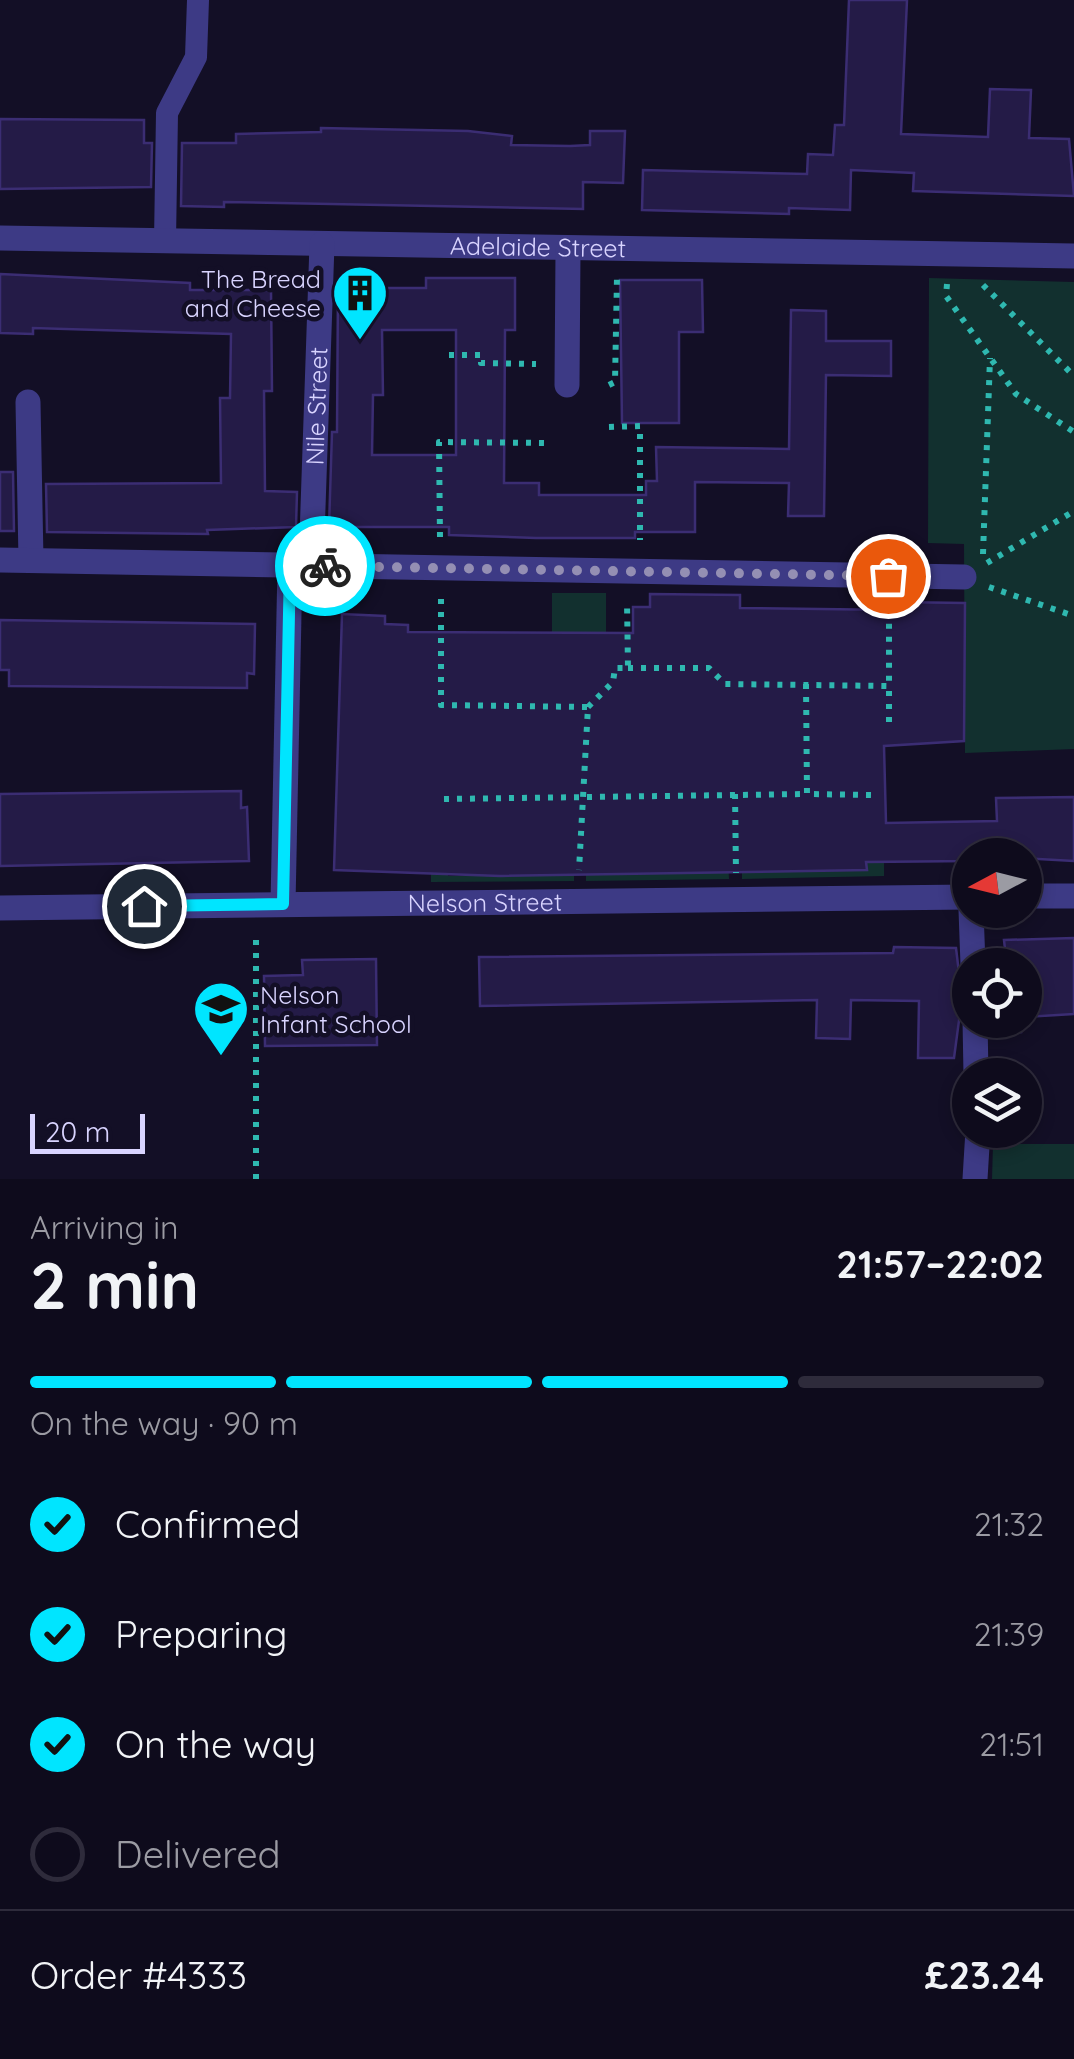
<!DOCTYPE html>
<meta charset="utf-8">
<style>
body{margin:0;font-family:Quicksand,sans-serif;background:#171425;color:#f1f3f6;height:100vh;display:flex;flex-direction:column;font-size:38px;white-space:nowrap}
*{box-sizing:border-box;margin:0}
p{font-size:32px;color:#9b9ba3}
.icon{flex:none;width:55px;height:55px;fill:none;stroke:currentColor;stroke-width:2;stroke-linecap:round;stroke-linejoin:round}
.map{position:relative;height:1179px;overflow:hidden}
.side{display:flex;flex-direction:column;background:#0e0b1c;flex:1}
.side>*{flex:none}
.needle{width:65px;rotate:263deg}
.tools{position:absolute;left:952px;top:838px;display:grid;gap:20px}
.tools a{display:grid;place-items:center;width:90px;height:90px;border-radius:50%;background:#0e0b1c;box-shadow:0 5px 15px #0003,0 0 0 2px #2e2b3b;font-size:50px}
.scale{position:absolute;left:30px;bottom:25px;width:115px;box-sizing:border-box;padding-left:10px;border:5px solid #d9d4ff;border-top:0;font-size:28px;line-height:35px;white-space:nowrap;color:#d9d4ff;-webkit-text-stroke:8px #130f26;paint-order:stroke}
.pin{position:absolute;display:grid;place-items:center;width:85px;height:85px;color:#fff;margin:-42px;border:5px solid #fff;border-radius:50%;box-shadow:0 2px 10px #0007}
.courier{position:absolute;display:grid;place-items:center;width:100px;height:100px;margin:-50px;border:8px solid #00e5ff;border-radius:50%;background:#fff;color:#222;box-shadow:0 2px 12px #0007}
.headline em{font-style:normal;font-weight:700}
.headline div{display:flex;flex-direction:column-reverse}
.headline{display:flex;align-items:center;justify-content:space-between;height:170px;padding:0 30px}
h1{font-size:65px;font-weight:700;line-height:75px}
.bar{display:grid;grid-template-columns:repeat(4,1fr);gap:15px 10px;align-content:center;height:120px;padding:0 30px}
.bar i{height:12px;border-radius:8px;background:#2e2b3b}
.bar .current{background:#00e5ff}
.bar p{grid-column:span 4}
.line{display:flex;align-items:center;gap:25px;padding:0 30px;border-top:2px solid #2e2b3b}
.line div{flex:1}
ol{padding:0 30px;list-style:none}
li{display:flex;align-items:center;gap:30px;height:110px}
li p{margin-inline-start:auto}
li .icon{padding:10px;border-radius:50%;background:#00e5ff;color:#111;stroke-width:4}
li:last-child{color:#9b9ba3}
li i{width:55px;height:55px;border:5px solid #2e2b3b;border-radius:50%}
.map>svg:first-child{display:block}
.green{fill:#12302f}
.building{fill:#241b47;stroke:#3b2d73;stroke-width:2.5;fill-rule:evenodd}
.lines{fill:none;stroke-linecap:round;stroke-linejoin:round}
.path{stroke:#2fb8b0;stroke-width:6;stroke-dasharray:5 8;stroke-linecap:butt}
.lane{stroke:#3d3a85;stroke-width:22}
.street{stroke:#3d3a85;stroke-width:25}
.done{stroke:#948fb3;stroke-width:10;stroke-dasharray:0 18}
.route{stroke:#00e5ff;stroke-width:12}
.labels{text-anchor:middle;stroke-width:9;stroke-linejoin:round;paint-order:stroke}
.street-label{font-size:25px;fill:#d9d4ff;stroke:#130f26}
.poi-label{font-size:25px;fill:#d9d4ff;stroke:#130f26;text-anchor:end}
</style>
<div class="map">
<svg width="1074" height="1179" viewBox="0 0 1074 1179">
<rect width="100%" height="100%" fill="#130f26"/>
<!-- green -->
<path class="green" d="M 929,278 L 1074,282 L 1074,749 L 965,753 L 964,544 L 928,543 Z
M 552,593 L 606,593 L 606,633 L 552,634 Z
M 866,857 L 884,857 L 884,876 L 742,879 L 742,858 L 866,870 Z
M 728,859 L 729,879 L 586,881 L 586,860 Z
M 574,862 L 574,881 L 431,882 L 431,863 L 447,863 L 448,876 L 483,876 Z
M 993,1144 L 1074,1144 L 1074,1179 L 992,1179 Z"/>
<!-- building -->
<path class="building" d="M 849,0 L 907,0 L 901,134 L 988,137 L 990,89 L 1031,90 L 1029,138 L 1069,139 L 1074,196 L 913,191 L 914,173 L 851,170 L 850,210 L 789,208 L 789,214 L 642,210 L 643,170 L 807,174 L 808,154 L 833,155 L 835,125 L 844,125 Z
M 0,119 L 144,120 L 144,143 L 152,143 L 151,187 L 0,189 Z
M 321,128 L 468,131 L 512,136 L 511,145 L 570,146 L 590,145 L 590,131 L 625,131 L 623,183 L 583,182 L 583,209 L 224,202 L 224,207 L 181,206 L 182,143 L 236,143 L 236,134 L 321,132 Z
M 0,274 L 190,283 L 190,290 L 271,290 L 272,391 L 264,391 L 265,491 L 297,492 L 296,527 L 207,530 L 208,534 L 47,532 L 46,484 L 221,483 L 220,398 L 230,398 L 231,334 L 33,328 L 33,334 L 0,333 Z
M 426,278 L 515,278 L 515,330 L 505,330 L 504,483 L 539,483 L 539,495 L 646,495 L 646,481 L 657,481 L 656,447 L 789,449 L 791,310 L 826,311 L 826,341 L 891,341 L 891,376 L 826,375 L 824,516 L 788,516 L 789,483 L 695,482 L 695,532 L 635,532 L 635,538 L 536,538 L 449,535 L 449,527 L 329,527 L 332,432 L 337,432 L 338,288 L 426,288 ZM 382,330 L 456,330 L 456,455 L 372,455 L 373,395 L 383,395 Z
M 620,280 L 702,280 L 703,332 L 679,332 L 679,423 L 622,423 Z
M 0,472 L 13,472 L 14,531 L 0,531 Z
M 650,594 L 740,595 L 740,608 L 896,610 L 896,602 L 965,603 L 964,741 L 884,746 L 886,823 L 997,821 L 996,798 L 1074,797 L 1074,861 L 970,855 L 970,861 L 866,862 L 867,870 L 500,876 L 334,870 L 342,614 L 385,616 L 385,624 L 408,625 L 408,632 L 633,633 L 633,607 L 650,607 Z
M 0,620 L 255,624 L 254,674 L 247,673 L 247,688 L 9,686 L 9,670 L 0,670 Z
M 241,791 L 241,808 L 247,807 L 249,861 L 0,866 L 0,794 Z
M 1074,938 L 1074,1014 L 1025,1017 L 1025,965 L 989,965 L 989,949 L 1005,949 L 1004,940 Z
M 894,947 L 956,948 L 959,973 L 970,981 L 970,1005 L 960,1013 L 954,1058 L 918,1058 L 919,1001 L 851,1000 L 850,1039 L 816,1038 L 817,1000 L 480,1006 L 479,957 L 893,953 Z
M 376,959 L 377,1045 L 265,1046 L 264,976 L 303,975 L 302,960 Z
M 991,1020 L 1020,1020 L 1021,1032 L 992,1033 Z"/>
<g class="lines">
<!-- path -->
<path class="path" d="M 947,284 L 946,296 L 1016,394 L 1074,432
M 983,285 L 1074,376
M 449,355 L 481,355 L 481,363 L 536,364
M 609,385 L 615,382 L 617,277
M 609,427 L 640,426 L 640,540
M 440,537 L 439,442 L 545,443
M 983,554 L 990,358
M 987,563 L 1074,511
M 989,587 L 1074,616
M 441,599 L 441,705 L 588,707 L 579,870
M 628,668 L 709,668 L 725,684 L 889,686 L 889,605
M 806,684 L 807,794 L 873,795
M 588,707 L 613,682 L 615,668 L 628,668 L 627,601
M 889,722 L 889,686
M 735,794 L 736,873
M 444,799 L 807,794
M 256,1179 L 256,932"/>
<!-- lane -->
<path class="lane" d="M 165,241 L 167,113 L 196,57 L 198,0"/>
<!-- street -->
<g class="street">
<path id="s1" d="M 0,238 L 1074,256"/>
<path d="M 567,385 L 568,251"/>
<path d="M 28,402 L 31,560"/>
<path d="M 0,560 L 964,577"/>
<path id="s2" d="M 311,566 L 322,244"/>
<path d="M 1025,896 L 1074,896"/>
<path d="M 283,904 L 290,565"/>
<path id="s3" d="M 0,908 L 970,897"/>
<path d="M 971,910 L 973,965"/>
<path d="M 975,1020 L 976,1075"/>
<path d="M 975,1179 L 978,1130"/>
</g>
</g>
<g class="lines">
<!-- done -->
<path class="done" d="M 325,566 L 888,576"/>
<!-- route -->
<path class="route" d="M 144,906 L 283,904 L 290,565 L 325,566"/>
</g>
<!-- icons -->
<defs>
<g id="building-pin" transform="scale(2.875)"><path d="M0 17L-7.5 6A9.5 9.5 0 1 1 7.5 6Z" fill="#00e5ff" stroke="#130f26"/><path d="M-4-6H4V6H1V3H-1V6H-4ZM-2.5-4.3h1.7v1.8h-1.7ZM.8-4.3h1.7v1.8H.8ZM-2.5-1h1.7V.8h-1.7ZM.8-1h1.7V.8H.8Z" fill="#111"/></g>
<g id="school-pin" transform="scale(2.875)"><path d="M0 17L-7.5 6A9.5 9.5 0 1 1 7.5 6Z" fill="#00e5ff" stroke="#130f26"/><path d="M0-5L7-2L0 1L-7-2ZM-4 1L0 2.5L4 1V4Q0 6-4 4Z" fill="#111"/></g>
</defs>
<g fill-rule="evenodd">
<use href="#building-pin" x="360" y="293"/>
<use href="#school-pin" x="221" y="1009"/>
</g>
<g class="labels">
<!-- street labels -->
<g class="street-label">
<text dy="9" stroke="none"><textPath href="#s1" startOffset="538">Adelaide Street</textPath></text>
<text dy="9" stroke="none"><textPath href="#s2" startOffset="160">Nile Street</textPath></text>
<text dy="9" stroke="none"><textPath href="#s3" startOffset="485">Nelson Street</textPath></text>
</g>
<!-- poi labels -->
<g class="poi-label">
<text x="321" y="288">The Bread<tspan x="321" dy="29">and Cheese</tspan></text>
<text x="260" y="1004" text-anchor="start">Nelson<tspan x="260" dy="29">Infant School</tspan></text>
</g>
</g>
</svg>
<div class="tools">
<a><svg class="needle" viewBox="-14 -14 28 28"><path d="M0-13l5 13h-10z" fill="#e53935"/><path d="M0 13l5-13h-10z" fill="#9b9ba3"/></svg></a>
<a><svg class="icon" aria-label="locate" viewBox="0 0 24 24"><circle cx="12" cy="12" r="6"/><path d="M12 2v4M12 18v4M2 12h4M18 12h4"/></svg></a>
<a><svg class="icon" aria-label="layers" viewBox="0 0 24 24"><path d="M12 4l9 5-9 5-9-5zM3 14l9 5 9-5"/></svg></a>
</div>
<div class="scale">20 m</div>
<div class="pin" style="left:888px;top:576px;background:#ea580c"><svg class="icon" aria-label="bag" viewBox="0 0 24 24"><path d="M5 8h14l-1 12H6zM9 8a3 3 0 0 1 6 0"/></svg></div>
<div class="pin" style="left:144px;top:906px;background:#1f2937"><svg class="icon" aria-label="home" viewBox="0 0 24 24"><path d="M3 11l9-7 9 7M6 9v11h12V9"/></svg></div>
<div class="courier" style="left:325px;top:566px"><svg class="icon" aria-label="bike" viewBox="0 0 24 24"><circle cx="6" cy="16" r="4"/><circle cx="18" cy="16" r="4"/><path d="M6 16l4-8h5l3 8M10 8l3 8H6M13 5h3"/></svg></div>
</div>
<section class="side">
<div class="headline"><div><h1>2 min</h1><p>Arriving in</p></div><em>21:57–22:02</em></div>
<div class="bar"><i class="current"></i><i class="current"></i><i class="current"></i><i></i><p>On the way · 90 m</p></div>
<ol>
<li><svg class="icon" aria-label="check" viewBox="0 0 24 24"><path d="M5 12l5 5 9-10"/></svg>Confirmed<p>21:32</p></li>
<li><svg class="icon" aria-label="check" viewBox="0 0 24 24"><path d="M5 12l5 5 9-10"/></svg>Preparing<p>21:39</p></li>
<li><svg class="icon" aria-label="check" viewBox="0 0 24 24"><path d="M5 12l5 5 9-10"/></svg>On the way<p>21:51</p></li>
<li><i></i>Delivered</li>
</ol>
<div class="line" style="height:130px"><div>Order #4333</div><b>£23.24</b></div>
</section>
